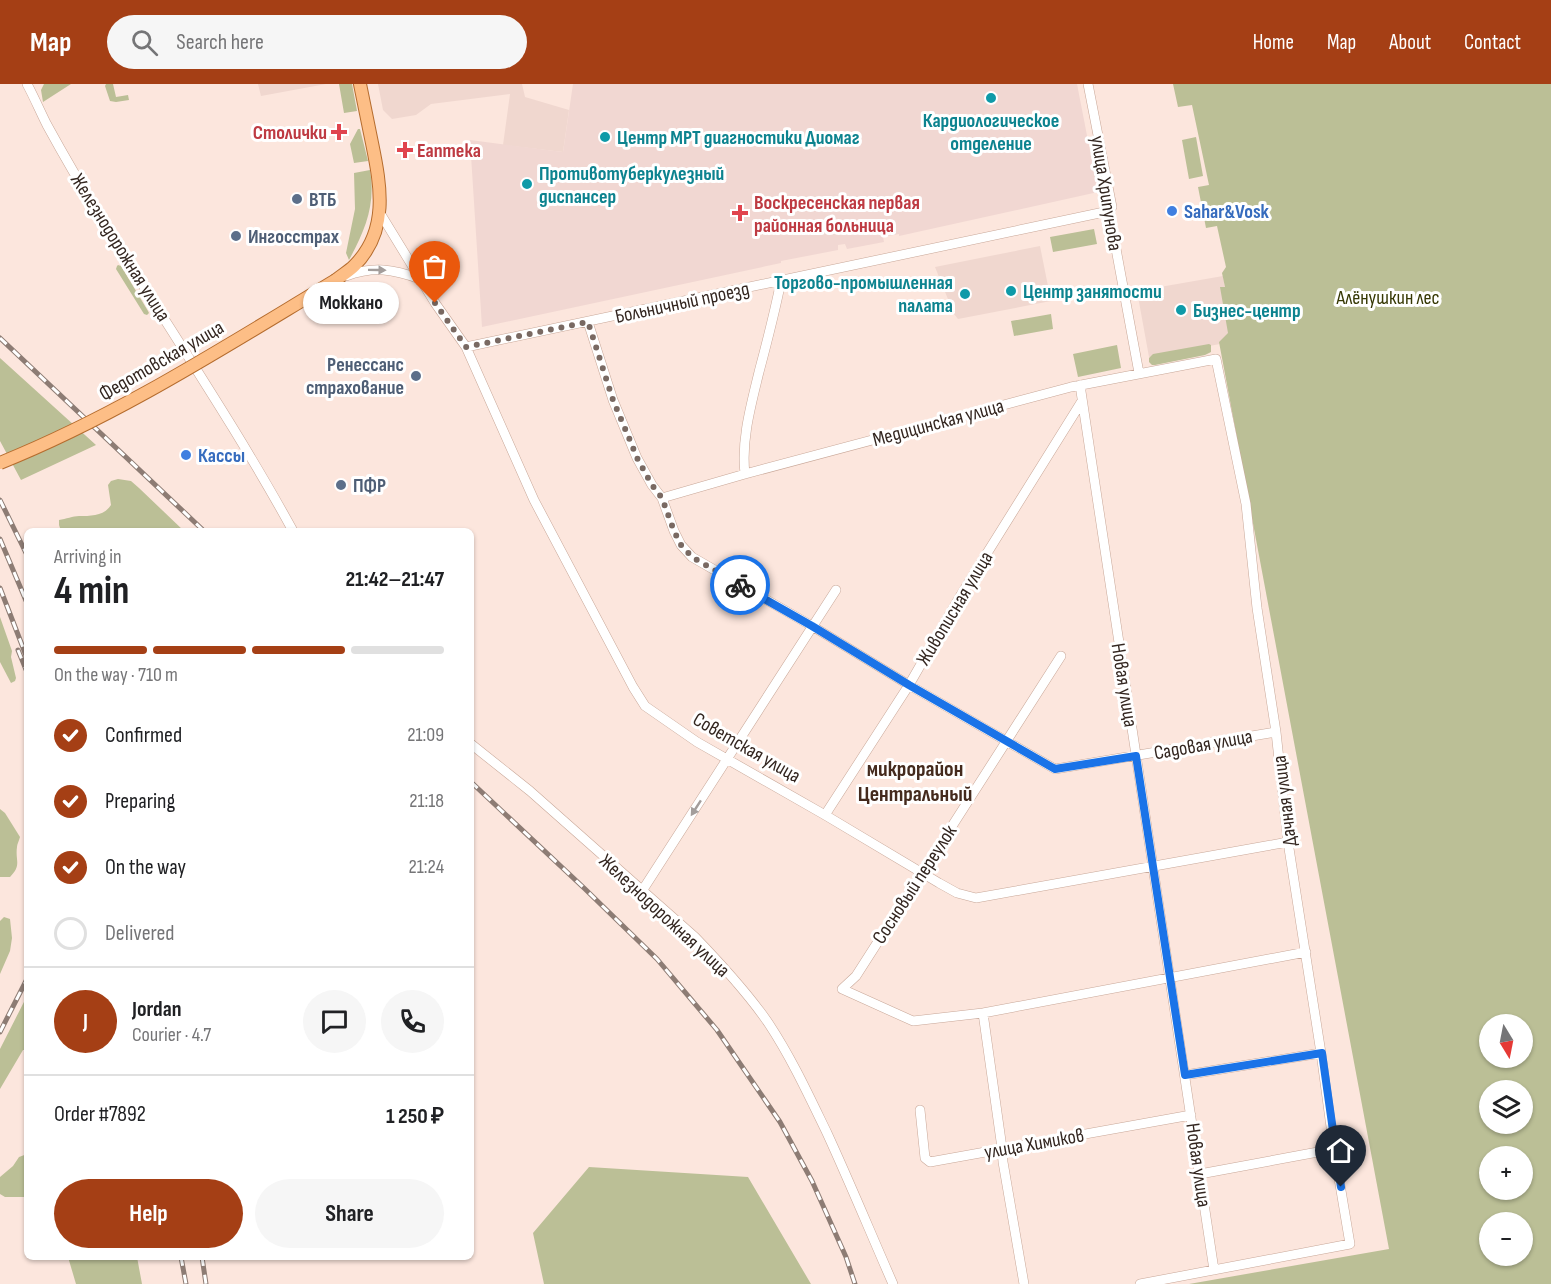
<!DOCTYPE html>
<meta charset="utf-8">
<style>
body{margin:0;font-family:"Sofia Sans Condensed",sans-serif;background:#f6f6f6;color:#202124;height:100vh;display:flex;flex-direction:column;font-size:22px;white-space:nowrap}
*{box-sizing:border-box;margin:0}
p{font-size:20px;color:#757577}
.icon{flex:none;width:33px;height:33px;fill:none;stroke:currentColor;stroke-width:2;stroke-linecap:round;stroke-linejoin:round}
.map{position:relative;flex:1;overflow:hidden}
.drawer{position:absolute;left:24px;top:444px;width:450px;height:732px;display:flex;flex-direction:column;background:#fff;border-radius:9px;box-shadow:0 2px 4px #0004}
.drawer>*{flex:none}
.needle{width:39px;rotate:170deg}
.tools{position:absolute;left:1479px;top:930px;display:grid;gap:12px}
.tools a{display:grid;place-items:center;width:54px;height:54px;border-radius:50%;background:#fff;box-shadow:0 2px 4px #0004;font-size:30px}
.pin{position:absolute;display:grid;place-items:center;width:51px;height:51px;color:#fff;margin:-62px -26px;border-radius:50% 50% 50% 0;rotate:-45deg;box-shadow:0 0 6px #0007}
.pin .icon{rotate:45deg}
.courier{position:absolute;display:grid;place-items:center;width:60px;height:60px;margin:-30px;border:4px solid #1a73e8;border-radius:50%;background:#fff;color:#222;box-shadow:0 2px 8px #0007}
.bubble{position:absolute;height:42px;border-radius:21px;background:#fff;box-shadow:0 2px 4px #0004;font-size:20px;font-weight:700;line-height:42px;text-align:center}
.head em{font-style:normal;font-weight:700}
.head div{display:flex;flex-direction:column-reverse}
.head{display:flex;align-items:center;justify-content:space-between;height:102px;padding:0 30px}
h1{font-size:39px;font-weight:700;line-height:45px}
.bar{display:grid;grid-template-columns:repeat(4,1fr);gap:9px 6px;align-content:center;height:72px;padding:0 30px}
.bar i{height:8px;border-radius:4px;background:#e0e0e0}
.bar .on{background:#a53f15}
.bar p{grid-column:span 4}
.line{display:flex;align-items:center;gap:15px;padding:0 30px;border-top:2px solid #e0e0e0}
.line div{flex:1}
.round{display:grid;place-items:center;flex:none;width:63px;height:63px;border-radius:32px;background:#f6f6f6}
ol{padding:0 30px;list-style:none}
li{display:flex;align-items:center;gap:18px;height:66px}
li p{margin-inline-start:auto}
li .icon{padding:6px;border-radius:50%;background:#a53f15;color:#fff;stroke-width:4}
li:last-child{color:#757577}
li i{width:33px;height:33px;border:3px solid #e0e0e0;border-radius:50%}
.button{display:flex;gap:12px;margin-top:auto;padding:12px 30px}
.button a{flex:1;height:69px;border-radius:36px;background:#a53f15;color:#fff;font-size:24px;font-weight:700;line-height:69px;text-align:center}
.button a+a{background:#f6f6f6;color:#202124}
header{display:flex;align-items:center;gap:36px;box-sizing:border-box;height:84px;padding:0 30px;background:#a53f15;color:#fff}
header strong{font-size:28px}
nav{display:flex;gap:33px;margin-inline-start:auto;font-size:21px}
.search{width:420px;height:54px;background:#f6f6f6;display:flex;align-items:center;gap:15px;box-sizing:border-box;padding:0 21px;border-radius:33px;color:#757577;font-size:22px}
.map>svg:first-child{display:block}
.commercial{fill:#f0d7cf}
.medical{fill:#f1d7d2}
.green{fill:#bbbf96;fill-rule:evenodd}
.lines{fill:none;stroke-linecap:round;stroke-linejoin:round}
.minor-casing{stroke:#c8a798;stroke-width:10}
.major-casing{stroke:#b56c2e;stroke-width:14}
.minor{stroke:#fff;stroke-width:9}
.major{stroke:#fdbe86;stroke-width:12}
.rail-casing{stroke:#8d7c74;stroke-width:5}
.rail{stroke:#fff;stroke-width:3;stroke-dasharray:9;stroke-linecap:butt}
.major-bridge-casing{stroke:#b56c2e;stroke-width:14;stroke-linecap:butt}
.major-bridge{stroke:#fdbe86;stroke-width:12}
.oneway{fill:#a39d9b}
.done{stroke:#796962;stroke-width:6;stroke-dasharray:0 10.8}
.route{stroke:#1a73e8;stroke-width:8}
.culture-dot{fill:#0f9aa8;stroke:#fff;stroke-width:2}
.health-dot{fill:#e0444e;stroke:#fff;stroke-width:2}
.service-dot{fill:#5c6f8a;stroke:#fff;stroke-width:2}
.shop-dot{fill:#3f7fe0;stroke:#fff;stroke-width:2}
.labels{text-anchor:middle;stroke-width:6;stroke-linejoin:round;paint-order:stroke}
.culture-label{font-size:20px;font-weight:bold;fill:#0d838f;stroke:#fff;text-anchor:start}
.health-label{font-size:20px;font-weight:bold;fill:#be3a42;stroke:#fff;text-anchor:start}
.street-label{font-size:20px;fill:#332620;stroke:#fff}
.service-label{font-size:20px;font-weight:bold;fill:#4e5e75;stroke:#fff;text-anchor:start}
.shop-label{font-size:20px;font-weight:bold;fill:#366cbe;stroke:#fff;text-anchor:start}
.park-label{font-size:20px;fill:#363804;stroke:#fff}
.quarter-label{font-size:22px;font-weight:bold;fill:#442a1d;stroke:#fff}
</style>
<header>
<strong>Map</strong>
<div class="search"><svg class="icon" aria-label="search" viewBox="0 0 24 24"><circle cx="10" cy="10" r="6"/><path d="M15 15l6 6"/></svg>Search here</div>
<nav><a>Home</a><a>Map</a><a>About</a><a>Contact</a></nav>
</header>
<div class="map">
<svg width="1551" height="1200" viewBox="0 0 1551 1200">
<rect width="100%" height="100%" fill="#fce6dd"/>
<!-- commercial -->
<path class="commercial" d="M 258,0 L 326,0 L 261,12 Z
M 378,0 L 522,0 L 525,13 L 569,26 L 563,68 L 503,61 L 510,10 L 431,20 L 416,31 L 392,35 L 383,26 Z
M 1040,162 L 1051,217 L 958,235 L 954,230 L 935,183 Z
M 1223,192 L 1233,249 L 1220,260 L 1149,273 L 1137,207 Z"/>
<!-- medical -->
<path class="medical" d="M 573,0 L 1077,0 L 1098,108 L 899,152 L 899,150 L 883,153 L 884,158 L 847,165 L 845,160 L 838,161 L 838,166 L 781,177 L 781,179 L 482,243 L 470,56 L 563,68 Z"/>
<!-- green -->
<path class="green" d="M 44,0 L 71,0 L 43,18 L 41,6 Z
M 106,0 L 113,0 L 116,13 L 128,11 L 129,16 L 116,18 L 110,17 L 105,2 Z
M 339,0 L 352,0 L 357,27 L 344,29 Z
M 1173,0 L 1551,0 L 1551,1200 L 1189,1200 L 1389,1165 L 1219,258 L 1228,249 L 1220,203 L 1225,203 L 1222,189 L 1226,183 L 1217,142 L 1206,144 L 1198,103 L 1209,101 L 1192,21 L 1178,23 ZM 1490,940 L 1522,940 L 1522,974 L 1490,974 ZM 1490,1006 L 1522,1006 L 1522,1040 L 1490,1040 ZM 1490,1072 L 1522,1072 L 1522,1106 L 1490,1106 ZM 1490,1138 L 1522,1138 L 1522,1172 L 1490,1172 Z
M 358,45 L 360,45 L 368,77 L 354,79 L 350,60 Z
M 1196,53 L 1203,92 L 1189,95 L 1182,56 Z
M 370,86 C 376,121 365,146 349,176 L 346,169 L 355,125 L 354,89 Z
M 1094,145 L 1097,160 L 1053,168 L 1050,153 Z
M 118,181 L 121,182 L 148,227 L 149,229 L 147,231 L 144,230 L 116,185 L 117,182 Z
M 1051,230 L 1053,245 L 1014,252 L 1011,237 Z
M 1209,260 L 1211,261 L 1211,268 L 1205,271 L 1155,281 L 1152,281 L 1149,278 L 1149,274 L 1153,270 Z
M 1117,261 L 1121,284 L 1078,293 L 1073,270 Z
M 0,274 L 96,361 L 21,396 L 0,357 Z
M 118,395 L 131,397 L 139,404 L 184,447 L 61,447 L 59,441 L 59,436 C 66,435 73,432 79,432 C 91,432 104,432 111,421 L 108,401 L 111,397 Z
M 0,533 L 12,567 L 11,573 L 16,594 L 15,597 L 11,599 L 0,578 Z
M 0,725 L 5,729 L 20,753 C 19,757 17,760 17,763 C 15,777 22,781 10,793 L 0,793 Z
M 4,833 L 10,835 L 12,854 L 10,867 L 0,890 L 0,837 Z
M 27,912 L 27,966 L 23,966 L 0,1005 L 0,965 Z
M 27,1070 L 27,1113 L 5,1113 L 0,1110 L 0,1093 L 13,1082 L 19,1073 Z
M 589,1083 L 748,1093 L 811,1200 L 544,1200 L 533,1149 Z
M 68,1173 L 137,1173 L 142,1200 L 76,1200 Z"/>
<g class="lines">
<!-- minor casing -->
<g class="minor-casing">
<path id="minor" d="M 27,0 C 34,13 40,27 47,41 C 123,180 217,308 293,447
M 1088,0 L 1112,123 L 1109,127 L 1139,289
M 380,129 L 435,219 L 466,263 L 534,416 L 633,603 L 645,622 L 697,658 L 825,731 L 939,799 L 957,809 L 976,814 L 1288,758
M 346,192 C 374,182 393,185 420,195
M 588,238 L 613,316 L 637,374 L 652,401 L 662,414 L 674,447 L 681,461 L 692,473 L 812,542 L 909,601 L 1055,685 L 1276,648
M 466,263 L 1109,127
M 1080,301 L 1214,1186
M 745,390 C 741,356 751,321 759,288 C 767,258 775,227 781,197
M 662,414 L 745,390 L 1071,303 L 1216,275 L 1246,420 L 1257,524 L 1276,648 L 1288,758 L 1321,969 L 1334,1065 L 1350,1160 L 1140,1200
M 1061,572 L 856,892 L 842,905 L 913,937 L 983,929 L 1306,868
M 471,660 L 530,707 L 695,853 C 721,880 748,909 769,940 C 792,975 809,1012 827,1049 C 850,1099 871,1150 893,1200
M 825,731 L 909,601 L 959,514 L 1082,317
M 642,807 L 836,506
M 983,929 L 1002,1064 L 1003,1078 L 1024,1200
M 1185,991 L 1321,969
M 920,1026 L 925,1074 L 930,1078 L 1191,1031
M 1200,1090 L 1334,1065"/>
</g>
<!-- major casing -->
<g class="major-casing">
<path id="major" d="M 336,196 C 342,191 349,187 354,182 C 389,147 381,103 372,59 C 368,39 364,20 360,0"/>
</g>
<!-- minor -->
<use href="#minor" class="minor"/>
<!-- major -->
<use href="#major" class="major"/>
<!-- rail casing -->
<g class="rail-casing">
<path id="rail" d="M 0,254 L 204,447
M 0,416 L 27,471
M 0,455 L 27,519
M 0,504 L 27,574
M 18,566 L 27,588
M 471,698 L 584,804 L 657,875 L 717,946 L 780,1038 L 812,1097 L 846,1173 L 855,1200
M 0,948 L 27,895
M 181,1173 L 186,1200
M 202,1173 L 206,1200"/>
</g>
<!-- rail -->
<use href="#rail" class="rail"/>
<!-- major-bridge casing -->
<g class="major-bridge-casing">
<path id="major-bridge" d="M 0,379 C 119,331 226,262 336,196"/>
</g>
<!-- major-bridge -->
<use href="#major-bridge" class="major-bridge"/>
</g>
<!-- one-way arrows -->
<defs><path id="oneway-solid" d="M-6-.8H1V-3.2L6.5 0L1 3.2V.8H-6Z" transform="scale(1.5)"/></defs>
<g class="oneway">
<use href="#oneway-solid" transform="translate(377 186) rotate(1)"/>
<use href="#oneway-solid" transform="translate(696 724) rotate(123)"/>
</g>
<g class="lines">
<!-- done -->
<path class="done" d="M 435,219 L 466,263 L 588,238 L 613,316 L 629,354 L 637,374 L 652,401 L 662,414 L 674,447 L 681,461 L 692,473 L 740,501"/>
<!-- route -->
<path class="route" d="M 740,501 L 812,542 L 909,601 L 1055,685 L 1136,672 L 1185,991 L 1322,969 L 1341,1103"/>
</g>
<!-- markers -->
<g class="culture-dot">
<circle cx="991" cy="14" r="6"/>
<circle cx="605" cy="53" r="6"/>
<circle cx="527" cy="100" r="6"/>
<circle cx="1011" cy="207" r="6"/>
<circle cx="965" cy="210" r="6"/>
<circle cx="1181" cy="226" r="6"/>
</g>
<g class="health-dot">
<path d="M336 39h6v6h6v6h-6v6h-6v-6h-6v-6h6z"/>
<path d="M402 57h6v6h6v6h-6v6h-6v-6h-6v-6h6z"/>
<path d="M737 120h6v6h6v6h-6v6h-6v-6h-6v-6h6z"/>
</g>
<g class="service-dot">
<circle cx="297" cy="115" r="6"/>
<circle cx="236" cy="152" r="6"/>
<circle cx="416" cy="292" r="6"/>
<circle cx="341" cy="401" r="6"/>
</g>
<g class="shop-dot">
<circle cx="1172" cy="127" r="6"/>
<circle cx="186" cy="371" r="6"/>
</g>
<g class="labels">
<!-- culture labels -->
<g class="culture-label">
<text x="991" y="43" text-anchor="middle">Кардиологическое<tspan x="991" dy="23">отделение</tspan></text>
<text x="617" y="60">Центр МРТ диагностики Диомаг</text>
<text x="539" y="96">Противотуберкулезный<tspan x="539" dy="23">диспансер</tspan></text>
<text x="953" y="205" text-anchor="end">Торгово-промышленная<tspan x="953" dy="23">палата</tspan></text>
<text x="1023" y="214">Центр занятости</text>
<text x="1193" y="233">Бизнес-центр</text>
</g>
<!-- health labels -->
<g class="health-label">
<text x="327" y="55" text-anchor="end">Столички</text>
<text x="417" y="73">Еаптека</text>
<text x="754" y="125">Воскресенская первая<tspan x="754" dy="23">районная больница</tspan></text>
</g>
<!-- street labels -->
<g class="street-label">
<text transform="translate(1107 109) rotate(81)" y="7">улица Хрипунова</text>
<text transform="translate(121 163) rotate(58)" y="7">Железнодорожная улица</text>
<text transform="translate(682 218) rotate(-12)" y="7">Больничный проезд</text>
<text transform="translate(161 276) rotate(-30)" y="7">Федотовская улица</text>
<text transform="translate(938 338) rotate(-15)" y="7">Медицинская улица</text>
<text transform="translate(954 524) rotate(-59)" y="7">Живописная улица</text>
<text transform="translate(1125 601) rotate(81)" y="7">Новая улица</text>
<text transform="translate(1203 660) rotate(-10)" y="7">Садовая улица</text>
<text transform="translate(747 663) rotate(30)" y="7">Советская улица</text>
<text transform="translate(1284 717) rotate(-97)" y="7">Дачная улица</text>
<text transform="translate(914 800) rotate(-57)" y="7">Сосновый переулок</text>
<text transform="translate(665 831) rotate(43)" y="7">Железнодорожная улица</text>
<text transform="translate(1034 1059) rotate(-10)" y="7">улица Химиков</text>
<text transform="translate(1199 1081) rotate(82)" y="7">Новая улица</text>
</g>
<!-- service labels -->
<g class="service-label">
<text x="309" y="122">ВТБ</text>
<text x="248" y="159">Ингосстрах</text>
<text x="404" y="287" text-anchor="end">Ренессанс<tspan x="404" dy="23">страхование</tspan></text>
<text x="353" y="408">ПФР</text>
</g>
<!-- shop labels -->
<g class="shop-label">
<text x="1184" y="134">Sahar&amp;Vosk</text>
<text x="198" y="378">Кассы</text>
</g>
<!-- park labels -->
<g class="park-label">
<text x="1388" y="220">Алёнушкин лес</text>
</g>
<!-- quarter labels -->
<g class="quarter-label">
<text x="915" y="692">микрорайон<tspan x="915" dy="25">Центральный</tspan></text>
</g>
</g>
</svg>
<div class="tools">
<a><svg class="needle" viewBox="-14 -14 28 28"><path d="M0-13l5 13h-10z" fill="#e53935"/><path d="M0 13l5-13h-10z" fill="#757577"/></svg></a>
<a><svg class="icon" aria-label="layers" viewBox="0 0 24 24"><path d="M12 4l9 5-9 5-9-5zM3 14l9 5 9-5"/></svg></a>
<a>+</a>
<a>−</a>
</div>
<div class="pin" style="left:435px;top:219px;background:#ea580c"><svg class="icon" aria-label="bag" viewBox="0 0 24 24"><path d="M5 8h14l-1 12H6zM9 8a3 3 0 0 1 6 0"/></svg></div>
<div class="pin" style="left:1341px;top:1103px;background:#1f2937"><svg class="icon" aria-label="home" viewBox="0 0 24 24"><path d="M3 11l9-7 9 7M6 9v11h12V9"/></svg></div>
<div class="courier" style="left:740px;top:501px"><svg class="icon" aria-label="bike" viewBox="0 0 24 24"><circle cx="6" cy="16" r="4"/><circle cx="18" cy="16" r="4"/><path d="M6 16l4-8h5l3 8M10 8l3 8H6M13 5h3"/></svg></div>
<div class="bubble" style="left:303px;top:198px;width:96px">Моккано</div>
<section class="drawer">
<div class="head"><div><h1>4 min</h1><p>Arriving in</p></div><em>21:42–21:47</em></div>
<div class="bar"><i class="on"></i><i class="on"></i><i class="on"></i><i></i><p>On the way · 710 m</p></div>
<ol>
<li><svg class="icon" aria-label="check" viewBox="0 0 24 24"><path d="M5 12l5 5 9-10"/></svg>Confirmed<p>21:09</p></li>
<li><svg class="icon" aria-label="check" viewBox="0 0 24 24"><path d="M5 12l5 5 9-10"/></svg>Preparing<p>21:18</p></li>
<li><svg class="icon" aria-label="check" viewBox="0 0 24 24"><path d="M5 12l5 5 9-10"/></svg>On the way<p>21:24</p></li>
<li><i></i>Delivered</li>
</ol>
<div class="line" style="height:108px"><b class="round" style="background:#a53f15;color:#fff">J</b><div><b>Jordan</b><p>Courier · 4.7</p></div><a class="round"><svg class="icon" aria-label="chat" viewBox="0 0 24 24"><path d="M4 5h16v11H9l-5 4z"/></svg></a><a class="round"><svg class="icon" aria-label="phone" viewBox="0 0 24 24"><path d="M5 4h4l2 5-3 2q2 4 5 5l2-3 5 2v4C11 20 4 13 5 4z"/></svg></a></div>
<div class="line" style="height:78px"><div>Order #7892</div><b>1 250 ₽</b></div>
<div class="button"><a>Help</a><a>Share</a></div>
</section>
</div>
